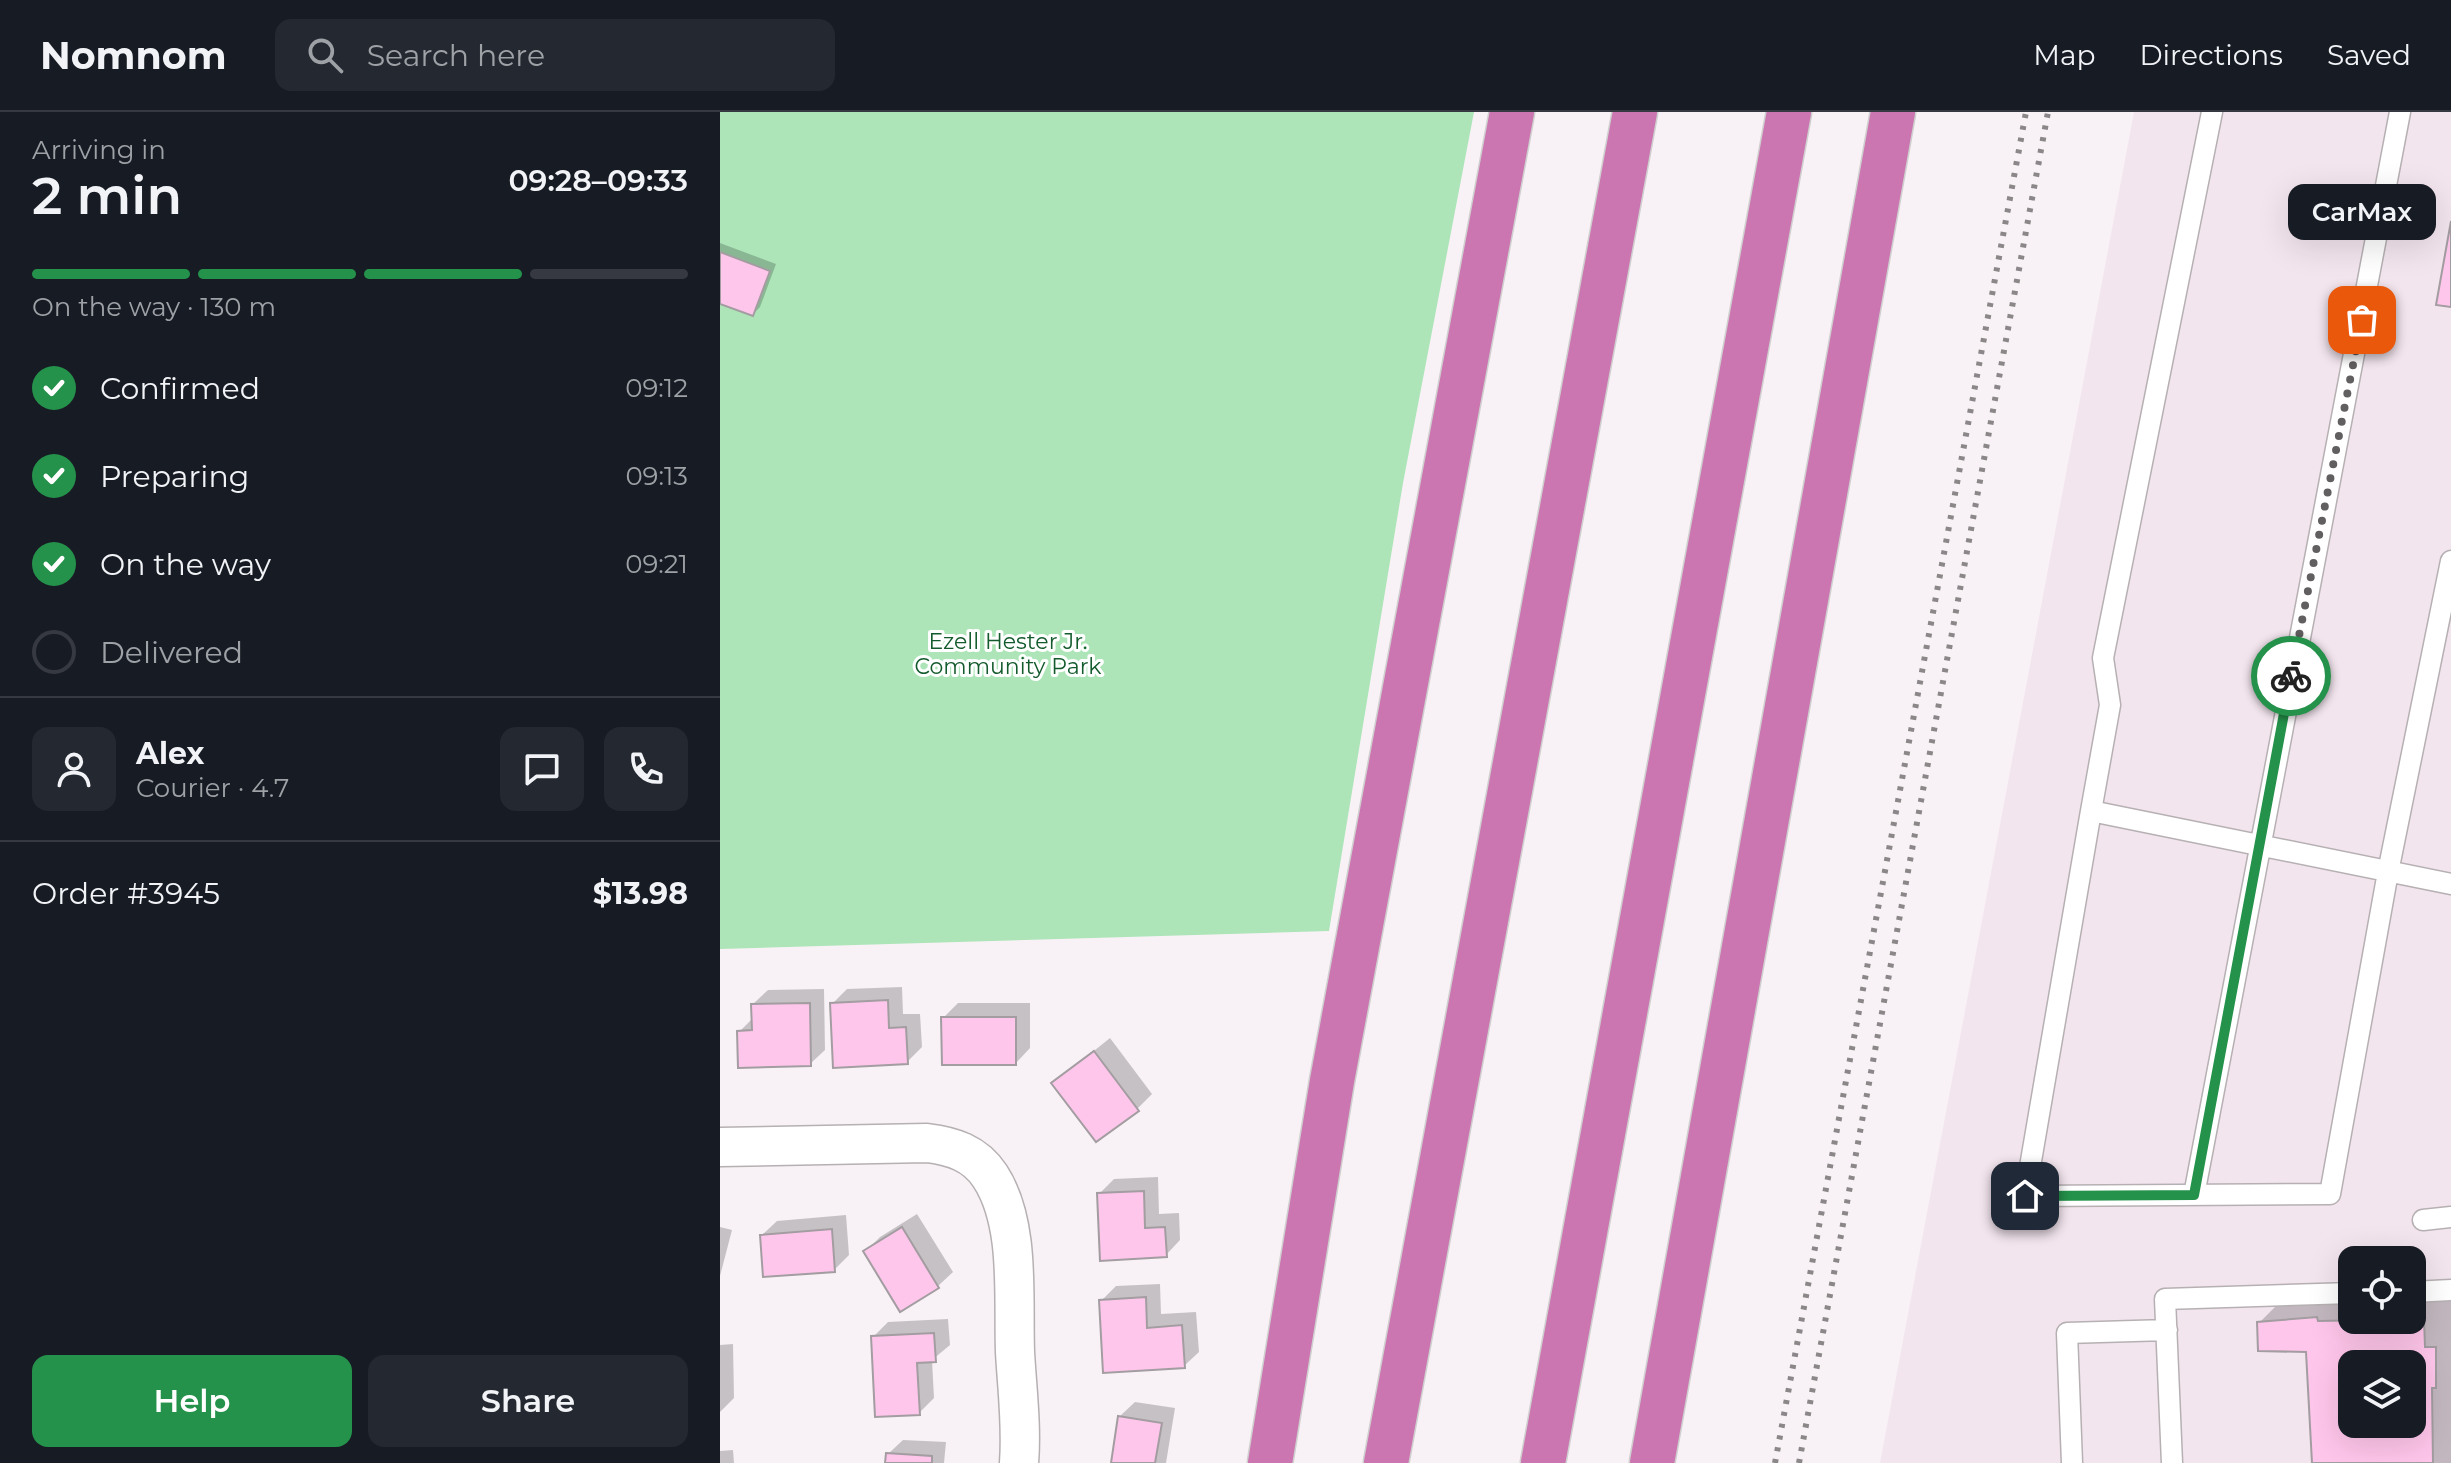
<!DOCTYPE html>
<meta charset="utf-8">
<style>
body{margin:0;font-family:Montserrat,sans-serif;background:#242831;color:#f1f3f6;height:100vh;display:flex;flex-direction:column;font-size:30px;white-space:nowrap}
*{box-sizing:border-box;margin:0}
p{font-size:26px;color:#9ea1a6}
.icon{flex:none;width:44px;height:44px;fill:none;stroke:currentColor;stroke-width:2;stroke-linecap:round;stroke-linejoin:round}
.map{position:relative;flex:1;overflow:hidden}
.details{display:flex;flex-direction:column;background:#171b24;width:720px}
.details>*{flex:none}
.controls{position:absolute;left:1618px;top:1134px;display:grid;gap:16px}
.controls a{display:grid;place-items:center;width:88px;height:88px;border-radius:16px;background:#171b24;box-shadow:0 8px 32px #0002;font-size:40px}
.pin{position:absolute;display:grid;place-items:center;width:68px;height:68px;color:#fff;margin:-34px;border-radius:16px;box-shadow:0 4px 12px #0006}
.courier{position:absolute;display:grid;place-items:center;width:80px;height:80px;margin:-40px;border:6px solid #24924a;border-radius:50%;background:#fff;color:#222;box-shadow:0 2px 10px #0007}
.bubble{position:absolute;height:56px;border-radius:16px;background:#171b24;box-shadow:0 8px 32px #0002;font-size:26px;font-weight:600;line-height:56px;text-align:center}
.summary em{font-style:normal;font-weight:600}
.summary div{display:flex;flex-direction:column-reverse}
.summary{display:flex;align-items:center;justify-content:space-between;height:136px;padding:0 32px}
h1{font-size:52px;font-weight:600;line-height:60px}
.bar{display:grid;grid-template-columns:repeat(4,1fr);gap:12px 8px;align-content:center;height:96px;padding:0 32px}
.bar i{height:10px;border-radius:6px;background:#363941}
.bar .selected{background:#24924a}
.bar p{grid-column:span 4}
.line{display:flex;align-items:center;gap:20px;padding:0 32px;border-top:2px solid #363941}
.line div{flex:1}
.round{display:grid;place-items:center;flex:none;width:84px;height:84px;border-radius:16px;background:#242831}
ol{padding:0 32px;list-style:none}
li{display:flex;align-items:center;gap:24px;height:88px}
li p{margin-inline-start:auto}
li .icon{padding:8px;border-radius:50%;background:#24924a;color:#fff;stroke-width:4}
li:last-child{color:#9ea1a6}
li i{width:44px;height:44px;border:4px solid #363941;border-radius:50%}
.cta{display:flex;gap:16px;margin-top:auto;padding:16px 32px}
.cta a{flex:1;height:92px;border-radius:16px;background:#24924a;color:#fff;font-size:32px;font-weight:600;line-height:92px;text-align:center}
.cta a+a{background:#242831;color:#f1f3f6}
header{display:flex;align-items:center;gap:48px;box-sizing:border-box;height:112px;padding:0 40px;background:#171b24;border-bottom:2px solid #363941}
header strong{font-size:38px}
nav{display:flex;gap:44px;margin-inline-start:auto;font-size:28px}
.search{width:560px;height:72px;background:#242831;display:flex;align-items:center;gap:20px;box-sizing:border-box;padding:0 28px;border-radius:16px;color:#9ea1a6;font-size:30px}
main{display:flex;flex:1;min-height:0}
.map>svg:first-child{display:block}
.built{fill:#f3e5ee;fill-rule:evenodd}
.green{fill:#ade5b8}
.shadow{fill:#0003;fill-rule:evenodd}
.building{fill:#ffc6eb;stroke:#a39da1;stroke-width:2;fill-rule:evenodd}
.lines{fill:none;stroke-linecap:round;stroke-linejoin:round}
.lane-casing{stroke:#b6b0b3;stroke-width:23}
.street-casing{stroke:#b6b0b3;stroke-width:41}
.highway-casing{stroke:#d0cfcf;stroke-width:47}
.lane{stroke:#fff;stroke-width:20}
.street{stroke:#fff;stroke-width:38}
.highway{stroke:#cb76b0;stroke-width:44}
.rail{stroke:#8b8789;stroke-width:6;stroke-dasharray:4 8;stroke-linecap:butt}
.done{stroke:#625f61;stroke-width:8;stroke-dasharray:0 14.4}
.route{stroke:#24924a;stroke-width:10}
.labels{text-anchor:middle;stroke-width:6;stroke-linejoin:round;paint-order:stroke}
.park-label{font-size:22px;fill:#135b2c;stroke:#fff}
</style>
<header>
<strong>Nomnom</strong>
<div class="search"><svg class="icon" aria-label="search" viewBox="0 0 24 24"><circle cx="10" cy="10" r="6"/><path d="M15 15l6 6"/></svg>Search here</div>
<nav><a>Map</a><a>Directions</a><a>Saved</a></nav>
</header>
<main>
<section class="details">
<div class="summary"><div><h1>2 min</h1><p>Arriving in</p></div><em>09:28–09:33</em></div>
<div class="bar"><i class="selected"></i><i class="selected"></i><i class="selected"></i><i></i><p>On the way · 130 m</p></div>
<ol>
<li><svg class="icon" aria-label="check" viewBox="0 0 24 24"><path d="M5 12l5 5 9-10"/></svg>Confirmed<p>09:12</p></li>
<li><svg class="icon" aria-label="check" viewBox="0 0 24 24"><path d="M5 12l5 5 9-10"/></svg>Preparing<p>09:13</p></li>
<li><svg class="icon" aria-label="check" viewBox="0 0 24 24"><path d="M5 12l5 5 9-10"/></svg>On the way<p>09:21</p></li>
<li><i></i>Delivered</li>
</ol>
<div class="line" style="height:144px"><a class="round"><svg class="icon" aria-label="person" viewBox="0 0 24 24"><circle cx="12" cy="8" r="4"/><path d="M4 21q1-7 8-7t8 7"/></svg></a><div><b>Alex</b><p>Courier · 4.7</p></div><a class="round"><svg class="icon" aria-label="chat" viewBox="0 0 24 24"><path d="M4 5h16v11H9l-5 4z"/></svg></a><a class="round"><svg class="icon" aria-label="phone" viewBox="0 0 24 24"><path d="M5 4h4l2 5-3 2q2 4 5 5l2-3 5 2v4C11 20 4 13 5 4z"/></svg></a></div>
<div class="line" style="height:104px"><div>Order #3945</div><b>$13.98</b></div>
<div class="cta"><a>Help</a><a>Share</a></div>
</section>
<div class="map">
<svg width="1731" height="1351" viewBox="0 0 1731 1351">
<rect width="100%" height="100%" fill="#f8f2f6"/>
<!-- built -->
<path class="built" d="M 1414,0 L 1731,0 L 1731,1351 L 1160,1351 ZM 1632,1148 L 1692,1148 L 1692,1208 L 1632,1208 ZM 1632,1252 L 1692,1252 L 1692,1312 L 1632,1312 Z"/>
<!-- green -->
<path class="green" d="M 0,0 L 754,0 L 683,371 L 609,819 L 0,837 Z"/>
<!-- shadow -->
<path class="shadow" d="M 0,131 L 56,152 L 40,195 L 33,202 L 0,190 Z
M 182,875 L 183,902 L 200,902 L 202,935 L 187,950 L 112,892 L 127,877 Z
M 104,877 L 105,938 L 90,952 L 19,920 L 34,905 L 33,892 L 48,878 Z
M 238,891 L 310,891 L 310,936 L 296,951 L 223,906 Z
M 390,926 L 432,982 L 417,997 L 334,971 Z
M 438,1065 L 439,1102 L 459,1101 L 460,1128 L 446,1143 L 379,1082 L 394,1067 Z
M 197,1102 L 233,1160 L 218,1174 L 181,1197 L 146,1139 L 160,1125 Z
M 126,1103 L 129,1143 L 114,1158 L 42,1123 L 57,1109 Z
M 0,1115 L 12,1118 L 0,1164 Z
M 440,1172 L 441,1202 L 476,1200 L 479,1240 L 464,1254 L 381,1189 L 396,1174 Z
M 1731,1179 L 1731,1351 L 1592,1351 L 1592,1279 L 1588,1238 L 1539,1211 L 1568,1182 L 1632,1181 L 1632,1208 L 1692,1208 L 1692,1180 ZM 1632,1252 L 1692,1252 L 1692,1312 L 1632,1312 Z
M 228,1207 L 230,1233 L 212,1248 L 214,1286 L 199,1301 L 153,1225 L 168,1210 Z
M 13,1232 L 14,1286 L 0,1300 L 0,1233 Z
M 415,1290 L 455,1296 L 446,1351 L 393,1351 L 400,1304 Z
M 183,1328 L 226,1330 L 224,1351 L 167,1351 L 168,1342 Z
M 13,1338 L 14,1351 L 0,1351 L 0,1339 Z"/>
<!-- building -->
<path class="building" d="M 1731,109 L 1731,195 L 1716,193 Z
M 0,140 L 50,159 L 33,204 L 0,192 Z
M 168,888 L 169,916 L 186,915 L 188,952 L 113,956 L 110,891 Z
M 90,891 L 91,954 L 18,956 L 17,919 L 32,918 L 31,892 Z
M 221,905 L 296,905 L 296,953 L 222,953 Z
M 374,939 L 419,999 L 376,1030 L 331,971 Z
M 424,1079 L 425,1116 L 445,1115 L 447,1145 L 380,1149 L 377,1081 Z
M 182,1115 L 219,1176 L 180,1200 L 143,1139 Z
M 112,1117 L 115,1160 L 43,1165 L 40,1123 Z
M 426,1185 L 427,1216 L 462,1213 L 465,1256 L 383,1261 L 379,1188 Z
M 1597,1205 L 1598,1209 L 1704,1207 L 1705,1235 L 1716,1235 L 1716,1276 L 1712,1276 L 1713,1351 L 1592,1351 L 1586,1240 L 1538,1239 L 1537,1210 ZM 1632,1252 L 1692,1252 L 1692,1312 L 1632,1312 Z
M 214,1221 L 216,1250 L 197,1251 L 200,1303 L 155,1305 L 151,1224 Z
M 398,1304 L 442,1311 L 435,1351 L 391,1351 Z
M 166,1341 L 212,1344 L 212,1351 L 165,1351 Z"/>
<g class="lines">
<!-- lane casing -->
<g class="lane-casing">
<path id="lane" d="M 1492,0 L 1383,546 L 1390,593 L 1371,699 L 1731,772
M 1371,699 L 1305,1084 L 1610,1082 L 1668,760 L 1731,449
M 1474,1083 L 1680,0
M 1703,1108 L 1731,1105
M 1692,1180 L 1731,1178
M 1352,1351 L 1347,1221 L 1447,1218
M 1452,1351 L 1445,1187 L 1632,1181"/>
</g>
<!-- street casing -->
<g class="street-casing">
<path id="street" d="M 0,1035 L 207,1031 C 232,1034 255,1041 270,1064 C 301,1111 293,1185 295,1240 C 297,1276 302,1314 299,1351"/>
</g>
<!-- highway casing -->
<g class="highway-casing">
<path id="highway" d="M 550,1351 L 612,969 L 792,0
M 666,1351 L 915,0
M 823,1351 L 1069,0
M 932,1351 L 1173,0"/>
</g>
<!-- lane -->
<use href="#lane" class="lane"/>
<!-- street -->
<use href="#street" class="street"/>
<!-- highway -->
<use href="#highway" class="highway"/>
<!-- rail -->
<path class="rail" d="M 1055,1351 L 1306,0
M 1079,1351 L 1328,0"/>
</g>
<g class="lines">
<!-- done -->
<path class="done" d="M 1571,564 L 1642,208"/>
<!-- route -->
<path class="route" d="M 1305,1084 L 1474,1083 L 1571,564"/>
</g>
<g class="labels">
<!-- park labels -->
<g class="park-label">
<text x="288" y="537">Ezell Hester Jr.<tspan x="288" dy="25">Community Park</tspan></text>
</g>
</g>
</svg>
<div class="controls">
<a><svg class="icon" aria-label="locate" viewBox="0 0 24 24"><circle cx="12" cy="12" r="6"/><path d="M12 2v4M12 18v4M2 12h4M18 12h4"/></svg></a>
<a><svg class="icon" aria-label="layers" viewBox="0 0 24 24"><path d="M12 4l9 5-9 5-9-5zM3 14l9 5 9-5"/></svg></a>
</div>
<div class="pin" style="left:1642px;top:208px;background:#ea580c"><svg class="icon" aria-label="bag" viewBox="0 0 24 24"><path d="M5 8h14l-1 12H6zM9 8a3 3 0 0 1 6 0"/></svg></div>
<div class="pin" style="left:1305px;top:1084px;background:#1f2937"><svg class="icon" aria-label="home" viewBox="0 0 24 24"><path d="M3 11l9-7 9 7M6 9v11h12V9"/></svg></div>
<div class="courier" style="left:1571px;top:564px"><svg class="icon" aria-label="bike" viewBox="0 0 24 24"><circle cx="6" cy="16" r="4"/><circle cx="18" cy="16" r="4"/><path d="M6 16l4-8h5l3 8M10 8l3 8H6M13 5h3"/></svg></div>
<div class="bubble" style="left:1568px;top:72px;width:148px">CarMax</div>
</div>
</main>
